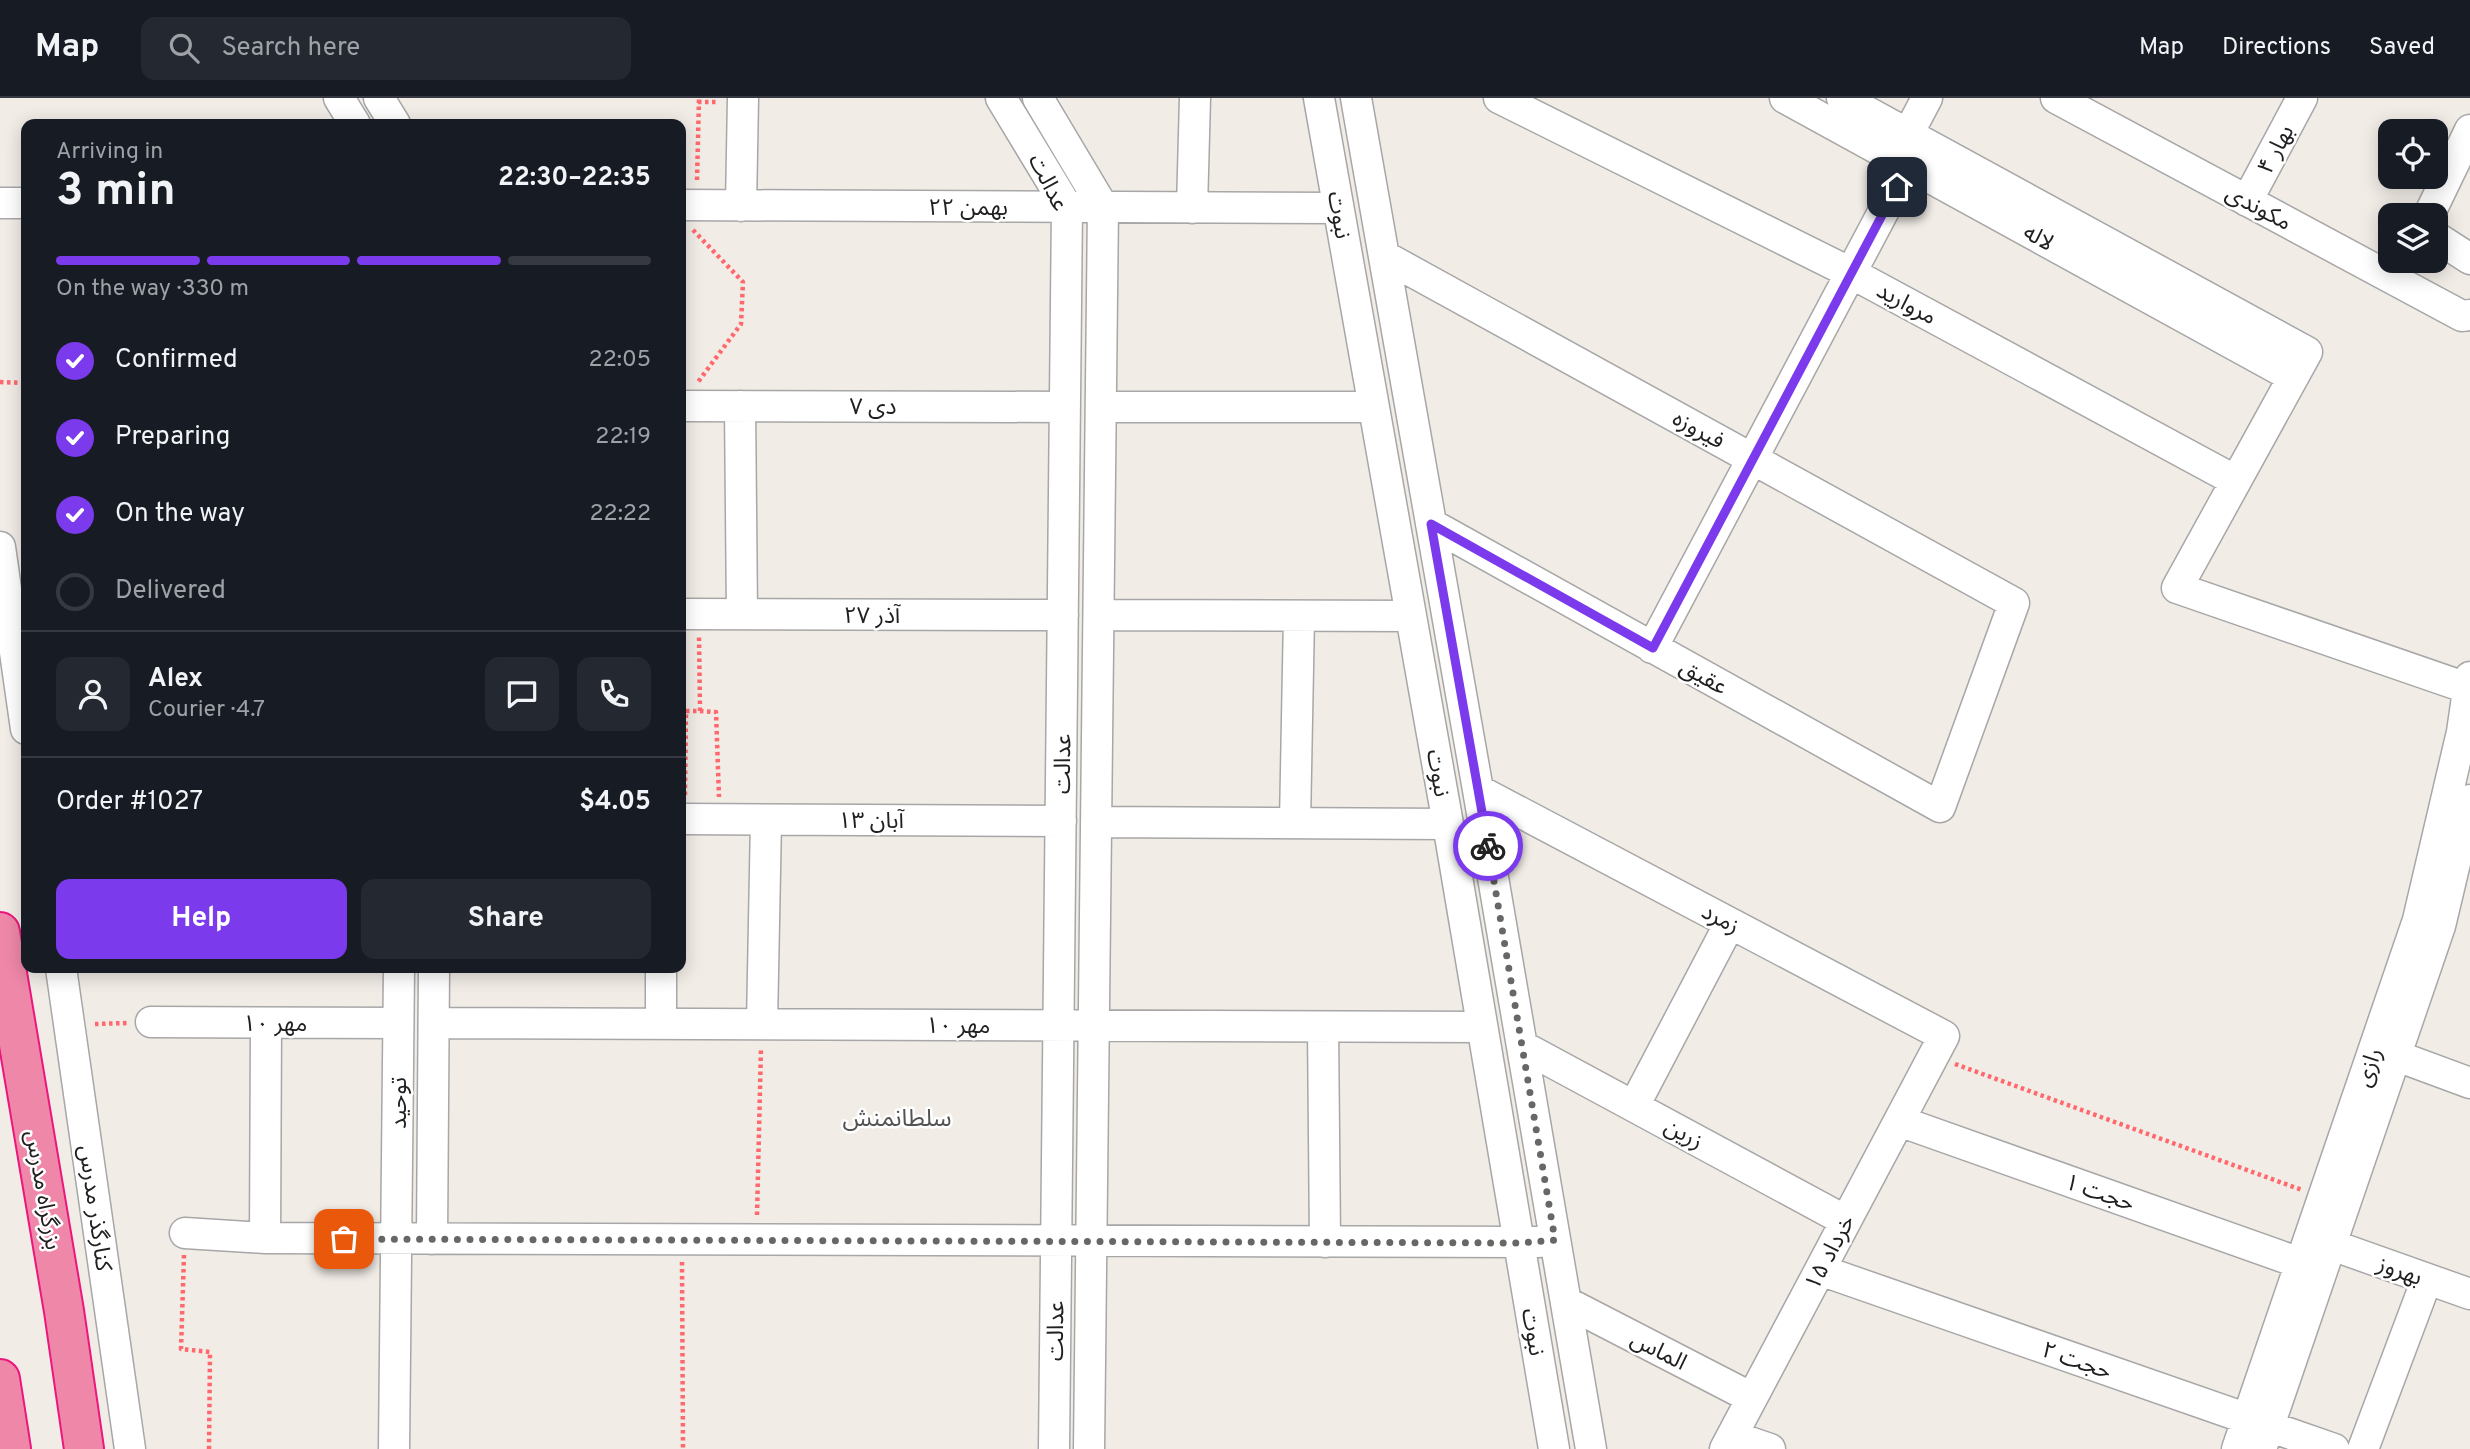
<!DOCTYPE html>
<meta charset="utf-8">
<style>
body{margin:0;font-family:Overpass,"Noto Sans Arabic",sans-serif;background:#242831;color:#f1f3f6;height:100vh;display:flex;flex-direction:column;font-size:26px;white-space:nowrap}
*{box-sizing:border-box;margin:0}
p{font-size:23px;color:#9ea1a6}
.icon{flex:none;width:38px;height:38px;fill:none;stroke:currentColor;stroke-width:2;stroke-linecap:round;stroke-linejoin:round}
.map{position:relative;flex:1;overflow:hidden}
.details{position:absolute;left:21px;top:21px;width:665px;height:854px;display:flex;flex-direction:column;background:#171b24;border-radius:14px;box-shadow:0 4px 18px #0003}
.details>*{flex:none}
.buttons{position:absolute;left:2378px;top:21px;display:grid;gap:14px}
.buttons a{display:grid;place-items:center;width:70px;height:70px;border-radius:14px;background:#171b24;box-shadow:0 4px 18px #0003;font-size:35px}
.pin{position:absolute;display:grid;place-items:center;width:60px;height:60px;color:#fff;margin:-30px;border-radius:14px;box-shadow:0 4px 10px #0006}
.courier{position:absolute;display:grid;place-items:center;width:70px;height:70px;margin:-35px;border:5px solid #7c3aed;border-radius:50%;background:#fff;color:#222;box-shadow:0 2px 9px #0007}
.summary em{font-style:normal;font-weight:700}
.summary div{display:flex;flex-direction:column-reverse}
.summary{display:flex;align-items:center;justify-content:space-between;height:119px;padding:0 35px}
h1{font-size:46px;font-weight:700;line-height:52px}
.bar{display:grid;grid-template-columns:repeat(4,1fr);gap:10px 7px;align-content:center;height:84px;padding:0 35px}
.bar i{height:9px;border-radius:5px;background:#363941}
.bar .on{background:#7c3aed}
.bar p{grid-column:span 4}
.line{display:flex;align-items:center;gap:18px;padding:0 35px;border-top:2px solid #363941}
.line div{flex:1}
.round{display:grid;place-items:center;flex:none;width:74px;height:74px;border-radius:14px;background:#242831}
ol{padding:0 35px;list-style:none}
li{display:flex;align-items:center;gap:21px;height:77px}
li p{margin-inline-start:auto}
li .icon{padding:7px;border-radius:50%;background:#7c3aed;color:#fff;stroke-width:4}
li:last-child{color:#9ea1a6}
li i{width:38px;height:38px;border:4px solid #363941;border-radius:50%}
.action{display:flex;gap:14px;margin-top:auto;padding:14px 35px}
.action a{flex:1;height:80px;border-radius:14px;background:#7c3aed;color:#fff;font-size:28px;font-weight:700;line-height:80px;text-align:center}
.action a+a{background:#242831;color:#f1f3f6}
header{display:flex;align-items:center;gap:42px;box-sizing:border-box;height:98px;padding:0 35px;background:#171b24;border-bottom:2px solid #363941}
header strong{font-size:33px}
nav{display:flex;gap:38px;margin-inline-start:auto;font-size:24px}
.search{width:490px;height:63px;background:#242831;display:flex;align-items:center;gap:18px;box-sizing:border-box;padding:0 24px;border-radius:14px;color:#9ea1a6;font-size:26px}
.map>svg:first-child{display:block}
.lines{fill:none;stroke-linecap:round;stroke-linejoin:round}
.minor-casing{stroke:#a7a7a7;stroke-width:33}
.highway-casing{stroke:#eb177d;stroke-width:42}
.path{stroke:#ff696e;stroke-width:4.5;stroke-dasharray:3.5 3.5;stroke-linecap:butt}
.minor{stroke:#fff;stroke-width:30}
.highway{stroke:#ef87a9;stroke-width:38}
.done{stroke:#696765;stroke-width:7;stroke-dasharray:0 12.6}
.route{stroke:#7c3aed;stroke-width:9}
.labels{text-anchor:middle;stroke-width:5;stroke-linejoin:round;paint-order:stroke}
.street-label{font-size:23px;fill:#202020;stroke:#fff}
.neighbourhood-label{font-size:24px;fill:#535353;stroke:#fff}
</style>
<header>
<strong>Map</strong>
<div class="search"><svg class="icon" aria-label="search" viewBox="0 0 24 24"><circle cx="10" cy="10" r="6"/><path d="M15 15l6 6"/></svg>Search here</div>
<nav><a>Map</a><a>Directions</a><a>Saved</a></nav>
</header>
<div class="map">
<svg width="2470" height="1351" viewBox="0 0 2470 1351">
<rect width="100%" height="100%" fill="#f1ece6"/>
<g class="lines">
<!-- minor casing -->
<g class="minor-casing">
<path id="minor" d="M 339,0 L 355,26
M 379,0 L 395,26
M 1001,0 L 1067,109 L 1054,1351
M 1038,0 L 1103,109 L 1089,1351
M 1319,0 L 1448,726 L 1554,1351
M 1356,0 L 1478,692 L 1591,1351
M 1499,0 L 1851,175 L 2236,383
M 1785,0 L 2293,279
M 1842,0 L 2307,254 L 2177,490 L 2470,591
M 2056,0 L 2462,218 L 2470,217
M 2247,103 L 2302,0
M 0,105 L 26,105
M 681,107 L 1338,110
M 741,108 L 743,0
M 1192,110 L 1195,0
M 2429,117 L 2470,32
M 2436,139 L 2470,161
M 1384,158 L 2014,505 L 1940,709 L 1431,426
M 681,308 L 1065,309
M 740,308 L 742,516
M 1101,309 L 1374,309
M 0,449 L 26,631
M 681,516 L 1063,517
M 1099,517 L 1411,518
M 1652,550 L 1908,67 L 1908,36 L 1927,0
M 1478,692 L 1944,938 L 1725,1351
M 681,721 L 1061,723
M 1096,724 L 1448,726
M 1295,725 L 1299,518
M 61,870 L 130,1351
M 151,924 L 398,925
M 434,925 L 1482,929
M 661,926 L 661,870
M 762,926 L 766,722
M 1323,929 L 1325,1144
M 1522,948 L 1846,1123
M 2378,951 L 2470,985
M 1634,1008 L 1730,825
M 1899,1023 L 2300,1165
M 185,1135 L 265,1140 L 1539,1144
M 265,1140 L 266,925
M 2312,1140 L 2470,1196
M 432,1141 L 434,870
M 1820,1172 L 2334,1351
M 1566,1204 L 1752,1300
M 1732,1338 L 1770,1351
M 394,1351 L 399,870
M 2237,1351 L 2418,822 L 2462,634 L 2470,579
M 2261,1351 L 2440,828 L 2470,702
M 2363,1351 L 2427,1181"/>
</g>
<!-- highway casing -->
<g class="highway-casing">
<path id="highway" d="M 0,834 L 64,1213 L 84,1351
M 0,1281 L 11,1351"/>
</g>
<!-- path -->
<path class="path" d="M 698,4 L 719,4
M 697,82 L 699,0
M 693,132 L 743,184 L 741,226 L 698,284
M 0,284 L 26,285
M 700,613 L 716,614 L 719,699
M 685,697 L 686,613 L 700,613 L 699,538
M 95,926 L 128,925
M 1955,966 L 2302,1092
M 757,1117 L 761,950
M 184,1157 L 181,1251 L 210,1254 L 209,1351
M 682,1164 L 683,1351"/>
<!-- minor -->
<use href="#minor" class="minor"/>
<!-- highway -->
<use href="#highway" class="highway"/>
</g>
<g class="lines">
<!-- done -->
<path class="done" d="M 344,1141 L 1519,1145 L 1555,1142 L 1488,748"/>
<!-- route -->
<path class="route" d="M 1488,748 L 1431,426 L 1653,550 L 1897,89"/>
</g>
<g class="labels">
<!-- street labels -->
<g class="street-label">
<text transform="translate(2275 51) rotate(-62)" y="8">بهار ۴</text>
<text transform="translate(1049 84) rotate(63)" y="8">عدالت</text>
<text x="968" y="117">۲۲ بهمن</text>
<text transform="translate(2259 109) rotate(28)" y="8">مکوندی</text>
<text transform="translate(1340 117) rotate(80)" y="8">نبوت</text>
<text transform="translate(2039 139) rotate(29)" y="8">لاله</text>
<text transform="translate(1907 205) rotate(28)" y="8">مروارید</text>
<text x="873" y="316">۷ دی</text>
<text transform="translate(1699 331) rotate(29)" y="8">فیروزه</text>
<text x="872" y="525">۲۷ آذر</text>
<text transform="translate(1704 578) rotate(29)" y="8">عقیق</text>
<text transform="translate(1062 666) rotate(-89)" y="8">عدالت</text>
<text transform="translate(1439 675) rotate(80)" y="8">نبوت</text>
<text x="871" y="730">۱۳ آبان</text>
<text transform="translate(1721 820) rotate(28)" y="8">زمرد</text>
<text x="275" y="933">۱۰ مهر</text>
<text x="958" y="935">۱۰ مهر</text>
<text transform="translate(2368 969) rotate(-71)" y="8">رازی</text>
<text transform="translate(398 1005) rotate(-90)" y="8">توحید</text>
<text transform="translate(1684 1035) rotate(28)" y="8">زرین</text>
<text transform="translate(44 1092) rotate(80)" y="8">بزرگراه مدرس</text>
<text transform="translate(2100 1094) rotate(19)" y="8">حجت ۱</text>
<text transform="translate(96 1110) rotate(82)" y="8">کنارگذر مدرس</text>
<text transform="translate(1829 1154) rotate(-62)" y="8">۱۵ خرداد</text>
<text transform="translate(2400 1172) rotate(20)" y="8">بهروز</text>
<text transform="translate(1055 1233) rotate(-89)" y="8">عدالت</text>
<text transform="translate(1534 1234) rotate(80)" y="8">نبوت</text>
<text transform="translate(1659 1252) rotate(27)" y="8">الماس</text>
<text transform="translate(2077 1262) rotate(19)" y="8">حجت ۲</text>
</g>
<!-- neighbourhood labels -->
<g class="neighbourhood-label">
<text x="897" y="1028">سلطانمنش</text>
</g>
</g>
</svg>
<div class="buttons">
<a><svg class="icon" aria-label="locate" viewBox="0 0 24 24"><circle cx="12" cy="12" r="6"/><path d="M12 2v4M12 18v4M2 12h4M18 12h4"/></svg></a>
<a><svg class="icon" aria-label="layers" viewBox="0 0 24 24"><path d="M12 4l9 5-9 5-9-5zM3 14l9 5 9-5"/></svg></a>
</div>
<div class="pin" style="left:344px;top:1141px;background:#ea580c"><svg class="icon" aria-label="bag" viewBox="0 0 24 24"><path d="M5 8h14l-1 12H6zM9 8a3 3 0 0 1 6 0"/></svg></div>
<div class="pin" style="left:1897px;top:89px;background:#1f2937"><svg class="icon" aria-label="home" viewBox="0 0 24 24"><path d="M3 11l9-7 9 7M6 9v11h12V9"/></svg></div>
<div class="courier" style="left:1488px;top:748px"><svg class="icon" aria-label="bike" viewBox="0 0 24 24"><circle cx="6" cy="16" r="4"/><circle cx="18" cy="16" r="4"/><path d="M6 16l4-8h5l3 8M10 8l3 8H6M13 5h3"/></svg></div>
<section class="details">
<div class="summary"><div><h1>3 min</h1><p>Arriving in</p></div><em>22:30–22:35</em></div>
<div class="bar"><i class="on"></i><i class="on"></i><i class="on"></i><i></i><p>On the way · 330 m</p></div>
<ol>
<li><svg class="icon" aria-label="check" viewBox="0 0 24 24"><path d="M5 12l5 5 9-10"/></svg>Confirmed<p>22:05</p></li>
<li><svg class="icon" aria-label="check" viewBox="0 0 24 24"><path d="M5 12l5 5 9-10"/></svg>Preparing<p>22:19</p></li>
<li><svg class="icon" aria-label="check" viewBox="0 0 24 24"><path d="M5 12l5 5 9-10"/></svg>On the way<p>22:22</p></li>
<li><i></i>Delivered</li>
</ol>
<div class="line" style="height:126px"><a class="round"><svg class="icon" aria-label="person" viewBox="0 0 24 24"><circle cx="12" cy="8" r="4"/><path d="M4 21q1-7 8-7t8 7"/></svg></a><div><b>Alex</b><p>Courier · 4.7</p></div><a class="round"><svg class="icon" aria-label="chat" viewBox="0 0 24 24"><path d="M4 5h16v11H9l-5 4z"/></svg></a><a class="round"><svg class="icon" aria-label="phone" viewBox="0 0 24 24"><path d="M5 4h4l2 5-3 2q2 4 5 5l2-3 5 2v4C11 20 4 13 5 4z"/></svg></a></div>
<div class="line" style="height:91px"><div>Order #1027</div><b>$4.05</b></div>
<div class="action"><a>Help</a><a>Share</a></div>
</section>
</div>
